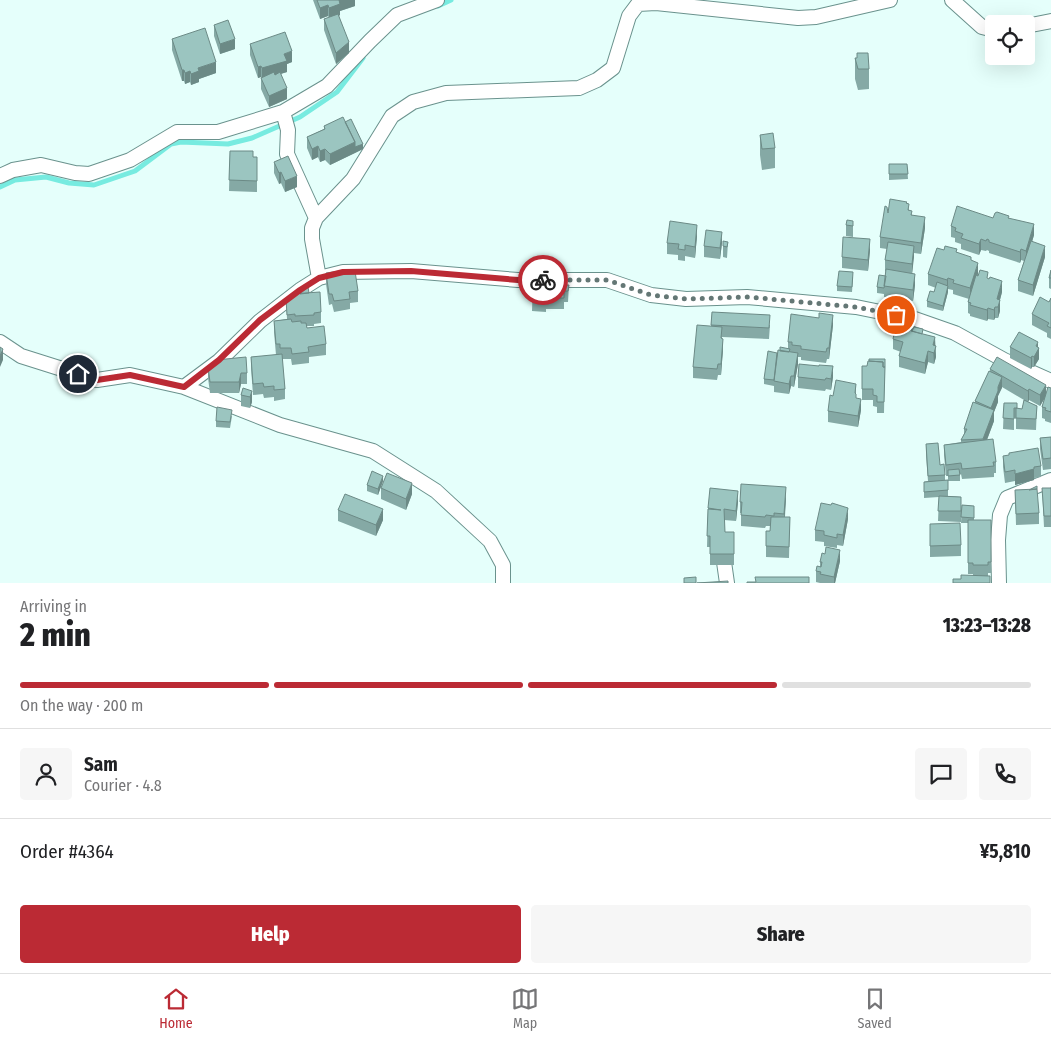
<!DOCTYPE html>
<meta charset="utf-8">
<style>
body{margin:0;font-family:"Fira Sans Condensed",sans-serif;background:#f6f6f6;color:#202124;height:100vh;display:flex;flex-direction:column;font-size:19px;white-space:nowrap}
*{box-sizing:border-box;margin:0}
p{font-size:16px;color:#757577}
.icon{flex:none;width:28px;height:28px;fill:none;stroke:currentColor;stroke-width:2;stroke-linecap:round;stroke-linejoin:round}
.map{position:relative;height:583px;overflow:hidden}
.sheet{display:flex;flex-direction:column;background:#fff;flex:1}
.sheet>*{flex:none}
.controls{position:absolute;left:985px;top:15px;display:grid;gap:10px}
.controls a{display:grid;place-items:center;width:50px;height:50px;border-radius:5px;background:#fff;box-shadow:0 5px 20px #0002;font-size:25px}
.pin{position:absolute;display:grid;place-items:center;width:42px;height:42px;color:#fff;margin:-21px;border:2px solid #fff;border-radius:50%;box-shadow:0 1px 5px #0007}
.courier{position:absolute;display:grid;place-items:center;width:50px;height:50px;margin:-25px;border:4px solid #bb2a34;border-radius:50%;background:#fff;color:#222;box-shadow:0 1px 6px #0007}
.overview em{font-style:normal;font-weight:800}
.overview div{display:flex;flex-direction:column-reverse}
.overview{display:flex;align-items:center;justify-content:space-between;height:85px;padding:0 20px}
h1{font-size:32px;font-weight:800;line-height:38px}
.bar{display:grid;grid-template-columns:repeat(4,1fr);gap:8px 5px;align-content:center;height:60px;padding:0 20px}
.bar i{height:6px;border-radius:4px;background:#e0e0e0}
.bar .selected{background:#bb2a34}
.bar p{grid-column:span 4}
.line{display:flex;align-items:center;gap:12px;padding:0 20px;border-top:1px solid #e0e0e0}
.line div{flex:1}
.round{display:grid;place-items:center;flex:none;width:52px;height:52px;border-radius:5px;background:#f6f6f6}
.cta{display:flex;gap:10px;margin-top:auto;padding:10px 20px}
.cta a{flex:1;height:58px;border-radius:5px;background:#bb2a34;color:#fff;font-size:20px;font-weight:800;line-height:58px;text-align:center}
.cta a+a{background:#f6f6f6;color:#202124}
.tab-bar{display:flex;justify-content:space-around;align-items:center;height:70px;border-top:1px solid #e0e0e0;background:#fff;font-size:14px;color:#757577}
.tab-bar a{display:grid;justify-items:center;gap:2px}
.tab-bar .selected{color:#bb2a34}
.map>svg:first-child{display:block}
.lines{fill:none;stroke-linecap:round;stroke-linejoin:round}
.stream{stroke:#77ebe0;stroke-width:5}
.minor-casing{stroke:#6a928d;stroke-width:16}
.minor{stroke:#fff;stroke-width:14}
.wall{fill:#85a9a5}
.shaded-wall{fill:#6c8a86}
.building{fill:#9bc5c0;stroke:#6c8a86}
.done{stroke:#647775;stroke-width:5;stroke-dasharray:0 9}
.route{stroke:#bb2a34;stroke-width:6}
</style>
<div class="map">
<svg width="1051" height="583" viewBox="0 0 1051 583">
<rect width="100%" height="100%" fill="#e5fffb"/>
<g class="lines">
<!-- stream -->
<path class="stream" d="M 438,6 L 451,0
M 0,187 L 15,180 L 46,177 L 69,183 L 94,185 L 135,171 L 171,144 L 181,142 L 228,144 L 252,138 L 300,117 L 337,92 L 363,58"/>
<!-- minor casing -->
<g class="minor-casing">
<path id="minor" d="M 952,0 L 982,27 L 994,30
M 1026,26 L 1051,21
M 283,112 L 288,130 L 287,154 L 316,218
M 0,176 L 13,170 L 41,165 L 75,173 L 89,174 L 130,160 L 177,132 L 218,132 L 283,112 L 327,86 L 370,41 L 397,15 L 437,0
M 319,278 L 312,239 L 312,228 L 316,218 L 353,179 L 392,116 L 413,102 L 446,93 L 579,88 L 597,80 L 613,68 L 629,16 L 638,4 L 656,3 L 798,18 L 816,17 L 890,0
M 0,342 L 21,356 L 97,380 L 130,375 L 184,387 L 280,425 L 373,451 L 436,491 L 490,541 L 503,565 L 503,583
M 184,387 L 219,361 L 260,321 L 300,290 L 319,278 L 343,272 L 411,271 L 518,280 L 607,280 L 651,295 L 686,299 L 747,297 L 856,307 L 915,319 L 955,333 L 1004,360 L 1051,381
M 723,555 L 727,583
M 999,583 L 998,540 L 1000,515 L 1007,498 L 1051,480"/>
</g>
<!-- minor -->
<use href="#minor" class="minor"/>
</g>
<!-- wall -->
<path class="wall" d="M 313,0 L 355,0 L 355,6 L 340,11 L 340,15 L 339,16 L 349,53 L 336,64 L 324,30 L 324,19 L 329,18 L 328,16 L 320,19 Z
M 214,25 L 235,49 L 220,54 L 214,36 Z
M 172,39 L 216,73 L 199,79 L 199,82 L 191,85 L 190,82 L 185,84 L 184,81 L 182,81 L 172,50 Z
M 250,44 L 292,62 L 287,64 L 287,72 L 281,74 L 287,99 L 269,107 L 261,89 L 261,77 L 258,78 L 250,55 Z
M 855,58 L 869,69 L 869,89 L 858,90 L 855,79 Z
M 345,122 L 363,149 L 330,165 L 325,160 L 320,162 L 318,157 L 312,160 L 307,148 L 307,137 L 324,129 L 324,126 Z
M 760,135 L 775,148 L 775,168 L 762,170 L 760,155 Z
M 230,151 L 253,157 L 257,157 L 257,192 L 229,191 Z
M 274,162 L 297,187 L 285,192 L 281,183 L 279,184 L 274,173 Z
M 889,164 L 907,164 L 908,179 L 889,180 Z
M 907,203 L 909,210 L 912,215 L 925,228 L 921,254 L 914,253 L 912,273 L 915,285 L 913,301 L 884,297 L 884,294 L 877,293 L 877,287 L 886,276 L 886,272 L 885,271 L 885,260 L 887,249 L 880,248 L 880,237 L 888,213 Z
M 993,218 L 1009,218 L 1034,235 L 1032,242 L 1045,257 L 1033,296 L 1018,291 L 1018,280 L 1024,261 L 1021,260 L 1020,263 L 989,253 L 989,251 L 987,250 L 986,251 L 981,250 L 979,255 L 961,249 L 961,244 L 955,242 L 955,238 L 951,237 L 951,226 Z
M 853,221 L 853,237 L 846,236 L 846,225 Z
M 697,236 L 695,258 L 685,256 L 685,261 L 678,260 L 678,255 L 667,254 L 667,243 Z
M 728,242 L 727,258 L 723,257 L 723,246 Z
M 722,243 L 720,259 L 704,257 L 704,246 Z
M 870,250 L 868,271 L 842,268 L 842,257 Z
M 944,250 L 957,252 L 971,260 L 978,274 L 977,275 L 988,279 L 1002,292 L 1000,300 L 1000,311 L 998,318 L 995,318 L 994,320 L 988,319 L 987,321 L 970,316 L 970,314 L 968,313 L 968,302 L 969,299 L 953,294 L 953,290 L 948,289 L 948,292 L 943,311 L 927,307 L 927,301 L 934,292 L 936,288 L 928,285 L 928,274 Z
M 1051,270 L 1051,289 L 1049,288 L 1049,278 Z
M 346,272 L 358,291 L 358,302 L 350,303 L 350,309 L 334,312 L 332,304 L 329,305 L 326,284 L 326,273 Z
M 853,277 L 852,292 L 837,291 L 837,286 Z
M 533,279 L 558,281 L 564,285 L 569,285 L 568,302 L 564,302 L 564,309 L 546,309 L 546,312 L 532,311 Z
M 309,293 L 321,312 L 321,323 L 314,324 L 314,326 L 307,326 L 307,328 L 326,344 L 326,355 L 309,357 L 309,363 L 292,365 L 291,359 L 282,359 L 285,389 L 285,399 L 274,401 L 274,397 L 264,398 L 263,394 L 253,395 L 251,368 L 251,357 L 276,355 L 274,332 L 274,321 L 287,319 L 286,299 L 291,299 Z
M 1051,298 L 1051,339 L 1047,337 L 1047,333 L 1032,325 L 1032,314 L 1049,302 Z
M 712,312 L 770,325 L 769,339 L 722,337 L 723,349 L 721,375 L 718,375 L 717,380 L 693,378 L 693,367 L 711,326 Z
M 833,325 L 829,359 L 827,359 L 826,363 L 801,360 L 801,357 L 798,357 L 798,364 L 794,387 L 791,386 L 789,394 L 774,392 L 774,386 L 764,384 L 764,379 L 777,353 L 780,351 L 788,348 L 788,342 Z
M 914,327 L 935,346 L 936,357 L 934,364 L 928,362 L 925,374 L 899,367 L 899,356 L 901,352 L 893,349 L 893,339 L 899,330 Z
M 1010,347 L 1038,347 L 1039,359 L 1034,367 L 1032,367 L 1031,369 L 1010,358 Z
M 885,359 L 884,413 L 877,413 L 877,407 L 873,406 L 873,400 L 862,400 L 862,389 L 867,366 Z
M 208,367 L 247,373 L 247,384 L 241,384 L 239,393 L 210,393 L 208,378 Z
M 990,369 L 1046,393 L 1051,388 L 1051,423 L 1045,421 L 1045,419 L 1042,418 L 1042,407 L 1044,399 L 1040,406 L 1029,400 L 1028,402 L 1037,406 L 1036,430 L 1016,429 L 1016,419 L 1014,418 L 1014,430 L 1003,429 L 1004,403 L 1017,408 L 1022,409 L 1024,400 L 1002,387 L 998,396 L 998,402 L 994,412 L 994,421 L 987,440 L 996,462 L 996,473 L 994,473 L 994,477 L 962,479 L 961,474 L 960,474 L 960,481 L 948,481 L 948,476 L 946,476 L 944,455 L 944,445 L 961,442 L 961,440 L 964,434 L 964,429 L 975,403 L 975,401 L 990,371 Z
M 798,377 L 833,377 L 831,390 L 826,389 L 825,391 L 798,388 Z
M 856,384 L 856,398 L 861,410 L 858,427 L 828,422 L 828,411 L 833,396 Z
M 252,391 L 252,402 L 250,408 L 241,406 L 241,395 Z
M 232,416 L 230,428 L 216,427 L 216,421 Z
M 1051,437 L 1051,469 L 1043,470 L 1040,449 L 1040,438 Z
M 926,444 L 940,465 L 945,475 L 945,480 L 948,480 L 948,496 L 961,497 L 961,522 L 938,521 L 939,497 L 924,498 L 924,482 L 928,481 L 926,455 Z
M 1003,456 L 1041,466 L 1041,477 L 1034,478 L 1034,480 L 1015,485 L 1015,481 L 1005,483 L 1003,467 Z
M 383,481 L 378,495 L 367,491 L 367,485 Z
M 381,488 L 412,494 L 406,510 L 381,499 Z
M 1042,488 L 1051,488 L 1051,527 L 1044,527 Z
M 1015,490 L 1039,513 L 1039,524 L 1016,525 Z
M 786,498 L 785,517 L 790,517 L 789,558 L 766,557 L 766,531 L 770,531 L 770,526 L 766,526 L 765,528 L 741,526 L 741,513 L 740,513 L 740,502 Z
M 738,502 L 736,521 L 724,520 L 725,532 L 734,532 L 734,565 L 710,565 L 710,547 L 707,547 L 708,508 Z
M 962,505 L 974,506 L 974,520 L 991,520 L 991,573 L 988,573 L 988,576 L 961,579 L 973,576 L 973,574 L 968,574 L 968,523 L 961,523 Z
M 338,510 L 383,520 L 376,536 L 338,521 Z
M 848,519 L 843,546 L 837,545 L 837,548 L 824,546 L 824,542 L 815,541 L 815,530 Z
M 930,524 L 961,545 L 961,556 L 930,557 Z
M 840,561 L 835,583 L 820,583 L 816,582 L 816,571 L 820,567 L 820,562 Z"/>
<!-- shaded-wall -->
<path class="shaded-wall" d="M 339,0 L 355,0 L 355,6 L 340,11 L 340,15 L 329,19 L 329,8 Z
M 328,5 L 328,16 L 320,19 L 320,8 Z
M 235,39 L 235,49 L 220,54 L 220,44 Z
M 349,42 L 349,53 L 336,64 L 336,53 Z
M 292,51 L 292,62 L 287,64 L 287,72 L 262,79 L 262,68 L 284,54 Z
M 216,62 L 216,73 L 199,79 L 199,82 L 191,85 L 191,74 L 198,68 Z
M 261,66 L 261,77 L 258,78 L 258,67 Z
M 182,70 L 184,70 L 184,81 L 182,81 Z
M 190,71 L 190,82 L 185,84 L 185,73 Z
M 287,88 L 287,99 L 269,107 L 269,96 Z
M 355,142 L 355,153 L 330,165 L 330,154 Z
M 363,144 L 363,149 L 355,153 L 355,147 Z
M 318,146 L 318,157 L 312,160 L 312,149 Z
M 325,149 L 325,160 L 320,162 L 320,151 Z
M 281,172 L 281,183 L 279,184 L 279,173 Z
M 297,176 L 297,187 L 285,192 L 285,181 Z
M 925,217 L 925,228 L 921,254 L 921,243 Z
M 1034,224 L 1034,235 L 1026,261 L 1026,251 Z
M 697,225 L 697,236 L 695,258 L 695,247 Z
M 722,232 L 722,243 L 720,259 L 720,248 Z
M 870,239 L 870,250 L 868,271 L 868,260 Z
M 981,239 L 981,250 L 979,255 L 979,244 Z
M 914,246 L 914,257 L 912,275 L 912,264 Z
M 1045,246 L 1045,257 L 1033,296 L 1033,285 Z
M 1021,249 L 1021,260 L 1020,263 L 1020,252 Z
M 978,263 L 978,274 L 970,299 L 970,288 Z
M 915,274 L 915,285 L 913,301 L 913,290 Z
M 948,278 L 948,292 L 943,311 L 943,306 L 947,290 L 947,280 Z
M 1002,281 L 1002,292 L 998,307 L 997,299 Z
M 1000,300 L 1000,311 L 998,318 L 998,307 Z
M 995,307 L 995,318 L 994,320 L 994,310 Z
M 988,308 L 988,319 L 987,321 L 987,310 Z
M 833,315 L 833,325 L 829,359 L 829,348 Z
M 935,337 L 936,357 L 934,364 L 933,345 Z
M 723,339 L 723,349 L 721,375 L 721,364 Z
M 1038,342 L 1038,349 L 1039,348 L 1039,359 L 1034,367 L 1034,357 L 1036,346 Z
M 3,349 L 3,360 L 0,367 L 0,356 Z
M 928,351 L 928,362 L 925,374 L 925,363 Z
M 798,353 L 798,364 L 794,387 L 794,376 Z
M 1032,356 L 1032,367 L 1031,369 L 1031,358 Z
M 833,366 L 833,377 L 831,390 L 831,379 Z
M 241,373 L 241,384 L 239,393 L 239,382 Z
M 791,376 L 791,386 L 789,394 L 789,384 Z
M 1002,377 L 1002,388 L 998,396 L 998,402 L 994,412 L 994,421 L 983,450 L 983,439 L 991,418 L 991,408 L 998,387 Z
M 1046,385 L 1046,396 L 1040,406 L 1040,395 Z
M 1029,389 L 1029,400 L 1028,402 L 1028,391 Z
M 252,391 L 252,402 L 250,408 L 250,397 Z
M 861,399 L 861,410 L 858,427 L 858,416 Z
M 1034,469 L 1034,480 L 1015,485 L 1015,474 Z
M 383,476 L 383,481 L 378,495 L 378,489 Z
M 412,483 L 412,494 L 406,510 L 406,499 Z
M 786,487 L 786,498 L 784,525 L 784,514 Z
M 738,491 L 738,502 L 736,521 L 736,511 Z
M 848,508 L 848,519 L 843,546 L 843,535 Z
M 383,509 L 383,520 L 376,536 L 376,525 Z
M 840,550 L 840,561 L 835,583 L 834,583 L 834,577 Z"/>
<!-- building -->
<path class="building" d="M 317,0 L 340,0 L 339,0 L 340,4 L 329,8 L 328,5 L 320,8 Z
M 338,14 L 349,42 L 336,53 L 324,19 Z
M 228,20 L 235,39 L 220,44 L 214,25 Z
M 205,28 L 216,62 L 198,68 L 199,71 L 191,74 L 190,71 L 185,73 L 184,70 L 182,70 L 172,39 Z
M 285,32 L 292,51 L 284,54 L 287,61 L 262,68 L 261,66 L 258,67 L 250,44 Z
M 857,53 L 868,53 L 869,69 L 858,69 L 855,58 L 857,58 Z
M 274,72 L 275,75 L 280,72 L 287,88 L 269,96 L 261,78 Z
M 343,117 L 355,142 L 330,154 L 325,149 L 320,151 L 318,146 L 312,149 L 307,137 L 325,129 L 324,126 Z
M 351,119 L 363,144 L 355,147 L 355,142 L 345,122 Z
M 773,133 L 775,148 L 762,149 L 760,135 Z
M 230,151 L 253,151 L 253,157 L 257,157 L 257,181 L 229,180 Z
M 288,156 L 297,176 L 285,181 L 281,172 L 279,173 L 274,162 Z
M 889,164 L 907,164 L 908,174 L 889,174 Z
M 890,199 L 907,202 L 906,203 L 909,204 L 908,210 L 912,211 L 911,215 L 925,217 L 921,243 L 880,237 L 885,206 L 887,207 L 888,213 Z
M 957,206 L 993,218 L 995,213 L 997,212 L 1009,216 L 1008,218 L 1034,224 L 1026,251 L 1021,249 L 1020,252 L 989,242 L 989,240 L 987,239 L 986,241 L 981,239 L 979,244 L 961,238 L 963,234 L 955,231 L 956,228 L 951,226 Z
M 847,220 L 853,221 L 853,226 L 846,225 Z
M 670,221 L 697,225 L 695,247 L 685,245 L 685,250 L 678,249 L 679,244 L 667,243 Z
M 706,230 L 722,232 L 720,248 L 704,246 Z
M 843,237 L 870,239 L 868,260 L 842,257 Z
M 723,241 L 728,242 L 727,247 L 723,246 Z
M 1031,241 L 1045,246 L 1033,285 L 1018,280 Z
M 888,242 L 914,246 L 912,264 L 885,260 Z
M 945,246 L 957,249 L 956,252 L 971,257 L 971,260 L 978,263 L 970,288 L 953,283 L 954,280 L 948,278 L 947,280 L 928,274 L 937,248 L 944,250 Z
M 886,269 L 915,274 L 913,290 L 884,286 Z
M 346,270 L 346,272 L 355,271 L 358,291 L 349,292 L 350,299 L 334,301 L 332,294 L 329,294 L 326,273 Z
M 980,270 L 988,272 L 987,278 L 989,279 L 990,277 L 1002,281 L 997,299 L 1000,300 L 998,307 L 995,307 L 994,310 L 988,308 L 987,310 L 970,305 L 971,303 L 968,302 L 976,275 L 978,276 Z
M 1051,270 L 1051,278 L 1049,278 Z
M 839,271 L 853,272 L 852,287 L 837,286 Z
M 879,275 L 886,276 L 884,288 L 877,287 Z
M 533,279 L 558,279 L 558,281 L 564,281 L 564,285 L 569,285 L 568,291 L 564,291 L 564,298 L 546,298 L 546,301 L 532,300 Z
M 937,282 L 948,286 L 943,306 L 927,301 L 930,291 L 934,292 Z
M 308,287 L 309,293 L 300,294 Z
M 320,292 L 321,312 L 314,313 L 314,315 L 295,316 L 295,314 L 287,315 L 286,299 L 292,299 L 291,294 Z
M 1040,297 L 1049,302 L 1051,298 L 1051,328 L 1047,326 L 1049,323 L 1032,314 Z
M 712,312 L 770,315 L 769,328 L 711,325 Z
M 819,313 L 833,315 L 829,348 L 827,348 L 826,352 L 801,349 L 801,346 L 792,345 L 792,342 L 788,342 L 791,314 L 819,318 Z
M 902,316 L 914,319 L 911,331 L 935,337 L 933,345 L 936,346 L 934,353 L 928,351 L 925,363 L 899,356 L 903,342 L 893,339 L 895,329 L 899,330 Z
M 291,319 L 292,322 L 301,321 L 301,323 L 306,323 L 307,328 L 324,326 L 326,344 L 308,347 L 309,352 L 292,354 L 291,348 L 280,348 L 280,344 L 276,344 L 274,321 Z
M 697,325 L 722,327 L 721,338 L 723,339 L 721,364 L 718,364 L 717,369 L 693,367 Z
M 914,327 L 923,329 L 922,334 L 912,331 Z
M 1019,332 L 1038,342 L 1036,346 L 1039,348 L 1034,357 L 1032,356 L 1031,358 L 1010,347 Z
M 0,347 L 3,349 L 0,356 Z
M 780,347 L 790,349 L 789,352 L 780,351 Z
M 778,350 L 798,353 L 794,376 L 791,376 L 789,384 L 774,381 Z
M 768,351 L 777,353 L 774,380 L 764,379 Z
M 282,354 L 285,389 L 274,390 L 274,386 L 264,387 L 263,383 L 253,384 L 251,357 Z
M 246,357 L 247,373 L 241,373 L 239,382 L 210,382 L 208,367 L 216,362 L 216,360 Z
M 997,357 L 1046,385 L 1040,395 L 1029,389 L 1028,391 L 990,369 Z
M 869,359 L 885,359 L 885,367 L 883,367 L 883,362 L 869,361 Z
M 868,361 L 883,362 L 883,367 L 885,367 L 884,402 L 877,402 L 877,396 L 873,395 L 873,389 L 862,389 L 862,366 L 867,366 Z
M 799,364 L 819,366 L 819,365 L 833,366 L 831,379 L 826,378 L 825,380 L 798,377 Z
M 989,371 L 1002,377 L 998,387 L 998,391 L 991,408 L 975,401 Z
M 836,380 L 856,384 L 855,393 L 856,394 L 856,398 L 861,399 L 858,416 L 828,411 L 830,395 L 833,396 Z
M 1048,387 L 1051,388 L 1051,412 L 1045,410 L 1046,408 L 1042,407 Z
M 243,388 L 252,391 L 250,397 L 241,395 Z
M 1024,400 L 1037,406 L 1036,419 L 1016,418 L 1016,408 L 1022,409 Z
M 973,402 L 994,410 L 983,439 L 961,440 L 967,429 L 964,429 Z
M 1004,403 L 1017,403 L 1017,408 L 1014,408 L 1014,419 L 1003,418 Z
M 217,407 L 232,410 L 230,422 L 216,421 Z
M 1051,437 L 1051,458 L 1043,459 L 1040,438 Z
M 993,439 L 996,462 L 993,462 L 994,466 L 962,469 L 961,463 L 946,465 L 944,445 Z
M 938,443 L 940,465 L 944,464 L 945,475 L 928,476 L 926,444 Z
M 1038,448 L 1041,466 L 1034,467 L 1034,469 L 1015,474 L 1015,470 L 1005,472 L 1003,456 L 1009,455 L 1009,453 Z
M 959,469 L 960,475 L 948,476 L 948,470 Z
M 372,471 L 383,476 L 378,489 L 367,485 Z
M 387,473 L 412,483 L 406,499 L 381,488 Z
M 948,480 L 948,490 L 924,492 L 924,482 Z
M 741,484 L 786,487 L 784,514 L 774,513 L 774,516 L 766,515 L 765,517 L 741,515 L 742,502 L 740,502 Z
M 1037,486 L 1037,489 L 1029,490 Z
M 710,488 L 738,491 L 736,511 L 724,509 L 725,532 L 734,532 L 734,554 L 710,554 L 710,536 L 707,536 L 708,509 L 721,510 L 708,508 Z
M 1042,488 L 1051,488 L 1051,516 L 1044,516 Z
M 1037,489 L 1039,513 L 1016,514 L 1015,490 Z
M 345,494 L 383,509 L 376,525 L 338,510 Z
M 939,496 L 961,497 L 961,511 L 938,511 Z
M 821,503 L 831,505 L 832,503 L 848,508 L 843,535 L 837,534 L 837,538 L 824,535 L 824,531 L 815,530 Z
M 962,505 L 974,506 L 974,518 L 961,517 Z
M 771,517 L 790,517 L 789,547 L 766,546 L 766,531 L 770,531 Z
M 968,520 L 991,520 L 991,562 L 988,562 L 988,565 L 973,565 L 973,563 L 968,563 Z
M 960,523 L 961,545 L 930,546 L 930,524 Z
M 826,547 L 840,550 L 834,577 L 820,574 L 821,572 L 816,571 L 817,566 L 821,567 L 822,562 L 820,562 L 822,553 L 825,554 Z
M 961,575 L 990,576 L 990,583 L 953,583 L 953,579 L 961,579 Z
M 696,577 L 696,583 L 684,583 L 684,578 Z
M 755,577 L 809,577 L 809,583 L 747,583 L 747,582 L 756,582 Z
M 728,581 L 728,583 L 697,583 Z"/>
<g class="lines">
<!-- done -->
<path class="done" d="M 543,280 L 607,280 L 651,295 L 686,299 L 748,297 L 856,307 L 896,315"/>
<!-- route -->
<path class="route" d="M 78,374 L 97,380 L 130,375 L 184,387 L 219,360 L 260,320 L 300,290 L 319,278 L 343,272 L 411,271 L 518,280 L 543,280"/>
</g>
</svg>
<div class="controls">
<a><svg class="icon" aria-label="locate" viewBox="0 0 24 24"><circle cx="12" cy="12" r="6"/><path d="M12 2v4M12 18v4M2 12h4M18 12h4"/></svg></a>
</div>
<div class="pin" style="left:896px;top:315px;background:#ea580c"><svg class="icon" aria-label="bag" viewBox="0 0 24 24"><path d="M5 8h14l-1 12H6zM9 8a3 3 0 0 1 6 0"/></svg></div>
<div class="pin" style="left:78px;top:374px;background:#1f2937"><svg class="icon" aria-label="home" viewBox="0 0 24 24"><path d="M3 11l9-7 9 7M6 9v11h12V9"/></svg></div>
<div class="courier" style="left:543px;top:280px"><svg class="icon" aria-label="bike" viewBox="0 0 24 24"><circle cx="6" cy="16" r="4"/><circle cx="18" cy="16" r="4"/><path d="M6 16l4-8h5l3 8M10 8l3 8H6M13 5h3"/></svg></div>
</div>
<section class="sheet">
<div class="overview"><div><h1>2 min</h1><p>Arriving in</p></div><em>13:23–13:28</em></div>
<div class="bar"><i class="selected"></i><i class="selected"></i><i class="selected"></i><i></i><p>On the way · 200 m</p></div>
<div class="line" style="height:90px"><a class="round"><svg class="icon" aria-label="person" viewBox="0 0 24 24"><circle cx="12" cy="8" r="4"/><path d="M4 21q1-7 8-7t8 7"/></svg></a><div><b>Sam</b><p>Courier · 4.8</p></div><a class="round"><svg class="icon" aria-label="chat" viewBox="0 0 24 24"><path d="M4 5h16v11H9l-5 4z"/></svg></a><a class="round"><svg class="icon" aria-label="phone" viewBox="0 0 24 24"><path d="M5 4h4l2 5-3 2q2 4 5 5l2-3 5 2v4C11 20 4 13 5 4z"/></svg></a></div>
<div class="line" style="height:65px"><div>Order #4364</div><b>¥5,810</b></div>
<div class="cta"><a>Help</a><a>Share</a></div>
</section>
<nav class="tab-bar">
<a class="selected"><svg class="icon" aria-label="home" viewBox="0 0 24 24"><path d="M3 11l9-7 9 7M6 9v11h12V9"/></svg>Home</a>
<a><svg class="icon" aria-label="map" viewBox="0 0 24 24"><path d="M3 6l6-2 6 2 6-2v14l-6 2-6-2-6 2zM9 4v14M15 6v14"/></svg>Map</a>
<a><svg class="icon" aria-label="saved" viewBox="0 0 24 24"><path d="M7 4h10v16l-5-4-5 4z"/></svg>Saved</a>
</nav>
